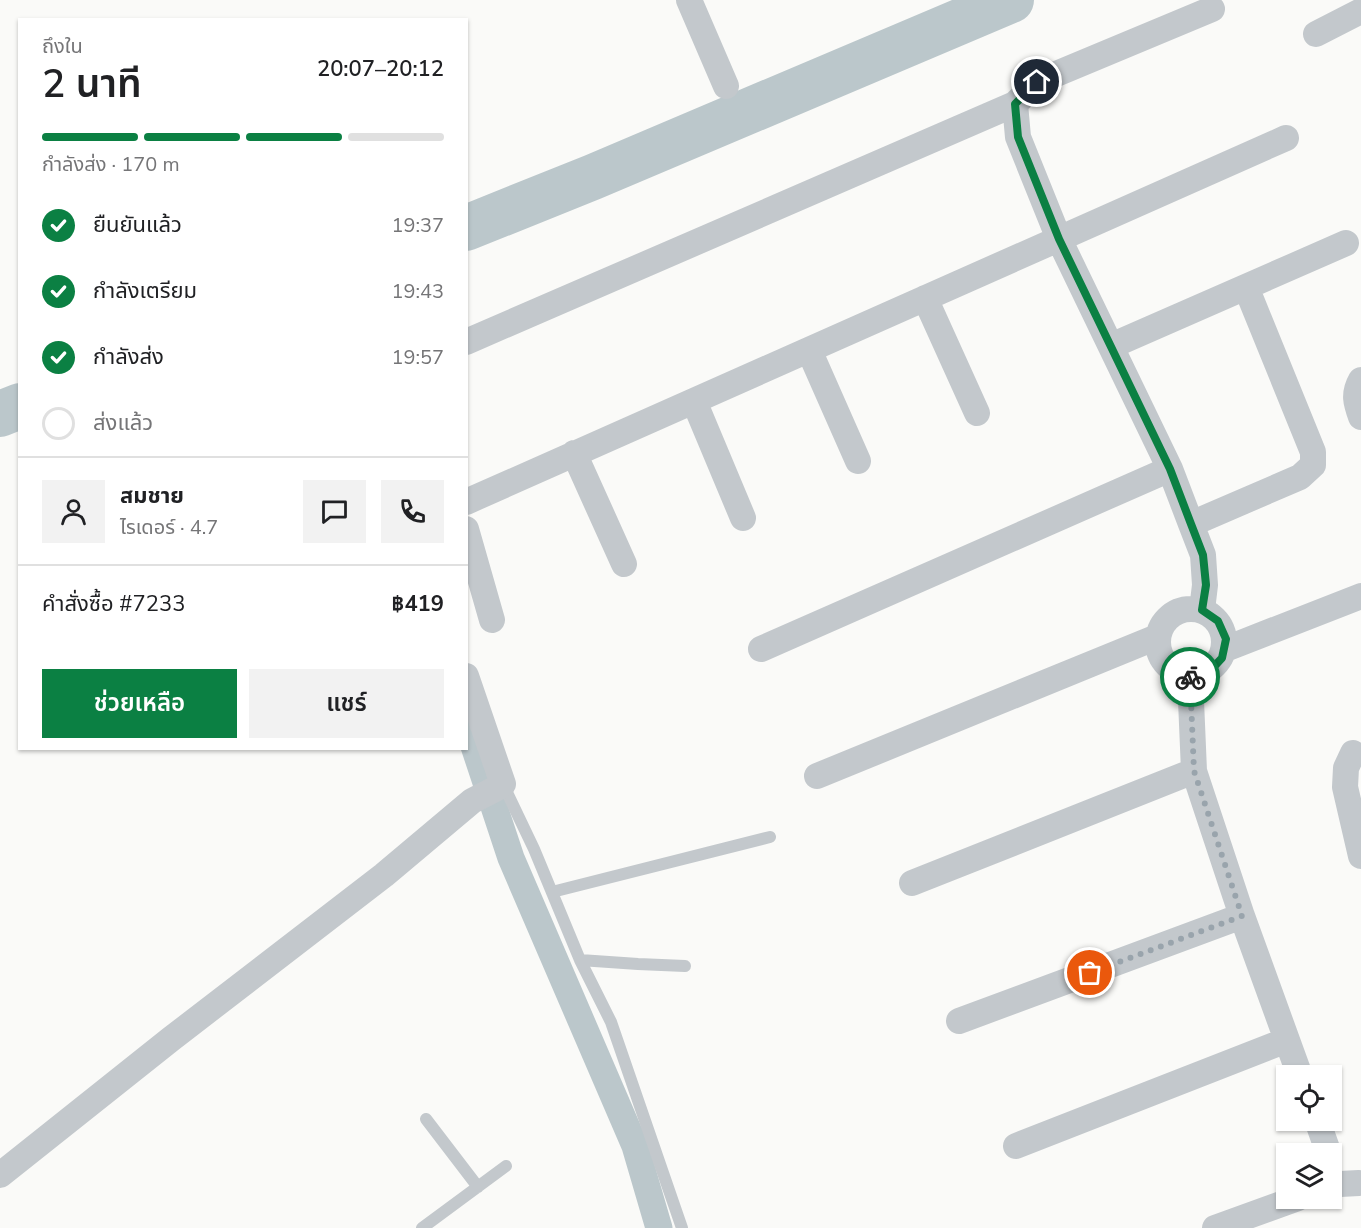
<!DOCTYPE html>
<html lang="th">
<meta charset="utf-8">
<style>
body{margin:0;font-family:"Nunito Sans","Noto Sans Thai",sans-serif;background:#f2f2f2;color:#202124;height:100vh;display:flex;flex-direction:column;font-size:22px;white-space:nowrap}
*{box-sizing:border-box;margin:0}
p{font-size:20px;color:#757577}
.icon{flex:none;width:33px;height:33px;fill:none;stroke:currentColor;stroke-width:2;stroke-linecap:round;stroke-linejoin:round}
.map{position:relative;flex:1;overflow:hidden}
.side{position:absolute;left:18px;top:18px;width:450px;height:732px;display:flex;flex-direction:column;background:#fff;border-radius:0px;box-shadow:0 2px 4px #0004}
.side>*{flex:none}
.controls{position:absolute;left:1276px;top:1065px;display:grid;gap:12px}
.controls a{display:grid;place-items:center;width:66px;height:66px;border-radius:0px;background:#fff;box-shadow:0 2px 4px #0004;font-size:30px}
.pin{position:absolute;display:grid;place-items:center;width:51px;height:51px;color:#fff;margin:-26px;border:3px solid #fff;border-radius:50%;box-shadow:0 2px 6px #0007}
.courier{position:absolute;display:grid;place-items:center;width:60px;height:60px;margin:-30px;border:4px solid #0b8043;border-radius:50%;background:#fff;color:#222;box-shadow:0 2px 8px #0007}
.overview em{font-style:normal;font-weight:600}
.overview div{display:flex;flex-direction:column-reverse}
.overview{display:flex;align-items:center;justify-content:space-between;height:102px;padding:0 24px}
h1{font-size:39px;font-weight:600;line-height:45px}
.bar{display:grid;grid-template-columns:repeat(4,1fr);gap:9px 6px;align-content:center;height:72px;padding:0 24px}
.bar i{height:8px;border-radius:4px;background:#e0e0e0}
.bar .on{background:#0b8043}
.bar p{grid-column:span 4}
.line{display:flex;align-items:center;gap:15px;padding:0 24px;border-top:2px solid #e0e0e0}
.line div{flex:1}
.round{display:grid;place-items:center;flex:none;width:63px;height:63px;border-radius:0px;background:#f2f2f2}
ol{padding:0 24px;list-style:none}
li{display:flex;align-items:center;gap:18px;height:66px}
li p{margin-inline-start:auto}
li .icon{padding:6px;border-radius:50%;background:#0b8043;color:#fff;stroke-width:4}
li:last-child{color:#757577}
li i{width:33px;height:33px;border:3px solid #e0e0e0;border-radius:50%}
.primary-button{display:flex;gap:12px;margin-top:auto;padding:12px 24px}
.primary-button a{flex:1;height:69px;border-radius:0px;background:#0b8043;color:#fff;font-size:24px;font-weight:600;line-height:69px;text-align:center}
.primary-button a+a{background:#f2f2f2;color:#202124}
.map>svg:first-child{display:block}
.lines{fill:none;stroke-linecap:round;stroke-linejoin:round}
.canal{stroke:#bbc7cb;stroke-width:27}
.river{stroke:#bbc7cb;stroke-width:46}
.lane{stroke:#c3c8cc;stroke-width:12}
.street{stroke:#c3c8cc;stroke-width:26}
.done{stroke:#99a4ac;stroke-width:6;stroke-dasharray:0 10.8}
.route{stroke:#0b8043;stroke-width:8}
</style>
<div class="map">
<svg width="1361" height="1228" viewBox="0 0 1361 1228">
<rect width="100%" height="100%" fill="#fafaf8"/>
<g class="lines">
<!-- canal -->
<path class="canal" d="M 466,722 L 511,858 L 635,1146 L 659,1228"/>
<!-- river -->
<path class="river" d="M 466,228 L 593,177 L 1011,0
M 0,414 L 20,406"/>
<!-- lane -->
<path class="lane" d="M 503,784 L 534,849 L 580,960 L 611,1022 L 682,1228
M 552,892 L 770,837
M 580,960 L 638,964 L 685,966
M 426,1119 L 478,1187
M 422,1228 L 506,1166"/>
<!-- street -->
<path class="street" d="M 689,0 L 726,86
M 1316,34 L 1361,11
M 925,298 L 977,413
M 466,342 L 1015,104
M 1111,346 L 1346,243
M 809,350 L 858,461
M 1361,380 C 1353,394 1356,403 1361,417
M 694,401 L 743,518
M 574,453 L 624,564
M 466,502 L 1286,138
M 1191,524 L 1300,477 L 1313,465 L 1313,452 L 1246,287
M 466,529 L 492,620
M1158 642a33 33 0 1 1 66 0a33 33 0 1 1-66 0Z
M 1202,610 L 1205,585 L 1203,555 L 1191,524 L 1170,469 L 1059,239 L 1018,137 L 1015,104 L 1037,82 L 1212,9
M 761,649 L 1170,469
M 1223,650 L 1361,596
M 1190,677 L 1194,771 L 1242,916 L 1300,1076
M 1353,753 L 1346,768 L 1345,787 L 1361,856
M 817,776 L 1157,637
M 912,883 L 1194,771
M 959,1021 L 1242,916
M 1317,1120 L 1329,1154
M 1016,1146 L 1287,1040
M 0,1175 L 171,1039 L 384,875 L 472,801 L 497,788 L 503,784 L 466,676
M 1332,1186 L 1340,1184 L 1359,1183
M 1215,1228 L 1298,1198"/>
</g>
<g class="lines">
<!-- done -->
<path class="done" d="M 1090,973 L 1242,916 L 1194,771 L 1190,677"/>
<!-- route -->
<path class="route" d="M 1037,82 L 1015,104 L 1018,137 L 1059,239 L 1170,469 L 1191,524 L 1203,555 L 1206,585 L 1202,610 L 1218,621 L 1226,639 L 1222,658 L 1209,672 L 1190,677"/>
</g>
</svg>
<div class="controls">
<a><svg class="icon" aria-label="locate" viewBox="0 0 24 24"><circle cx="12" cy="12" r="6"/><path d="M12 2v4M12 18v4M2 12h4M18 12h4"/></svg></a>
<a><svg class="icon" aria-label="layers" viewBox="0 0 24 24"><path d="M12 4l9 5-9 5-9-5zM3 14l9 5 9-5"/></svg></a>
</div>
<div class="pin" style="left:1090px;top:973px;background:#ea580c"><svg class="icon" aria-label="bag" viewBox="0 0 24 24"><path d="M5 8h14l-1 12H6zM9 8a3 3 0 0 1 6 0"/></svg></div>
<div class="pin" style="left:1037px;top:82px;background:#1f2937"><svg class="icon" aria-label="home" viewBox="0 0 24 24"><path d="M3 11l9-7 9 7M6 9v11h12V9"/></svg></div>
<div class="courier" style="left:1190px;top:677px"><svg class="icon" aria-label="bike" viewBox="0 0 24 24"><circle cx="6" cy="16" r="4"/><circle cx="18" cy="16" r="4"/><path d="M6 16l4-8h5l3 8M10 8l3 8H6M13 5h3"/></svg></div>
<section class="side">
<div class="overview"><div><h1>2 นาที</h1><p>ถึงใน</p></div><em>20:07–20:12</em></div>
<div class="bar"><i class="on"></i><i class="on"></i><i class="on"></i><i></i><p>กำลังส่ง · 170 m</p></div>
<ol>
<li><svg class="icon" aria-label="check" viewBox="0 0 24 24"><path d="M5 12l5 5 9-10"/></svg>ยืนยันแล้ว<p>19:37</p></li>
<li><svg class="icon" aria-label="check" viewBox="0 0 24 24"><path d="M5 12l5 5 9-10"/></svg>กำลังเตรียม<p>19:43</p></li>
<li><svg class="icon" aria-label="check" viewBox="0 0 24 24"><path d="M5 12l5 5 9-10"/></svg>กำลังส่ง<p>19:57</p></li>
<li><i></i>ส่งแล้ว</li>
</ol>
<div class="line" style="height:108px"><a class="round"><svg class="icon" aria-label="person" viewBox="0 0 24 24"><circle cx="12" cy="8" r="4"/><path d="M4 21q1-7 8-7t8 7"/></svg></a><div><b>สมชาย</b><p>ไรเดอร์ · 4.7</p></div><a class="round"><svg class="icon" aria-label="chat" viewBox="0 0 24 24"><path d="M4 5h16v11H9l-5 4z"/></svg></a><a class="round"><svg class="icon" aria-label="phone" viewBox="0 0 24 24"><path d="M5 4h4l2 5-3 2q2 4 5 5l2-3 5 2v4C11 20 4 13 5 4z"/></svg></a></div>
<div class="line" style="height:78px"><div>คำสั่งซื้อ #7233</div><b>฿419</b></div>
<div class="primary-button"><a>ช่วยเหลือ</a><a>แชร์</a></div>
</section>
</div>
